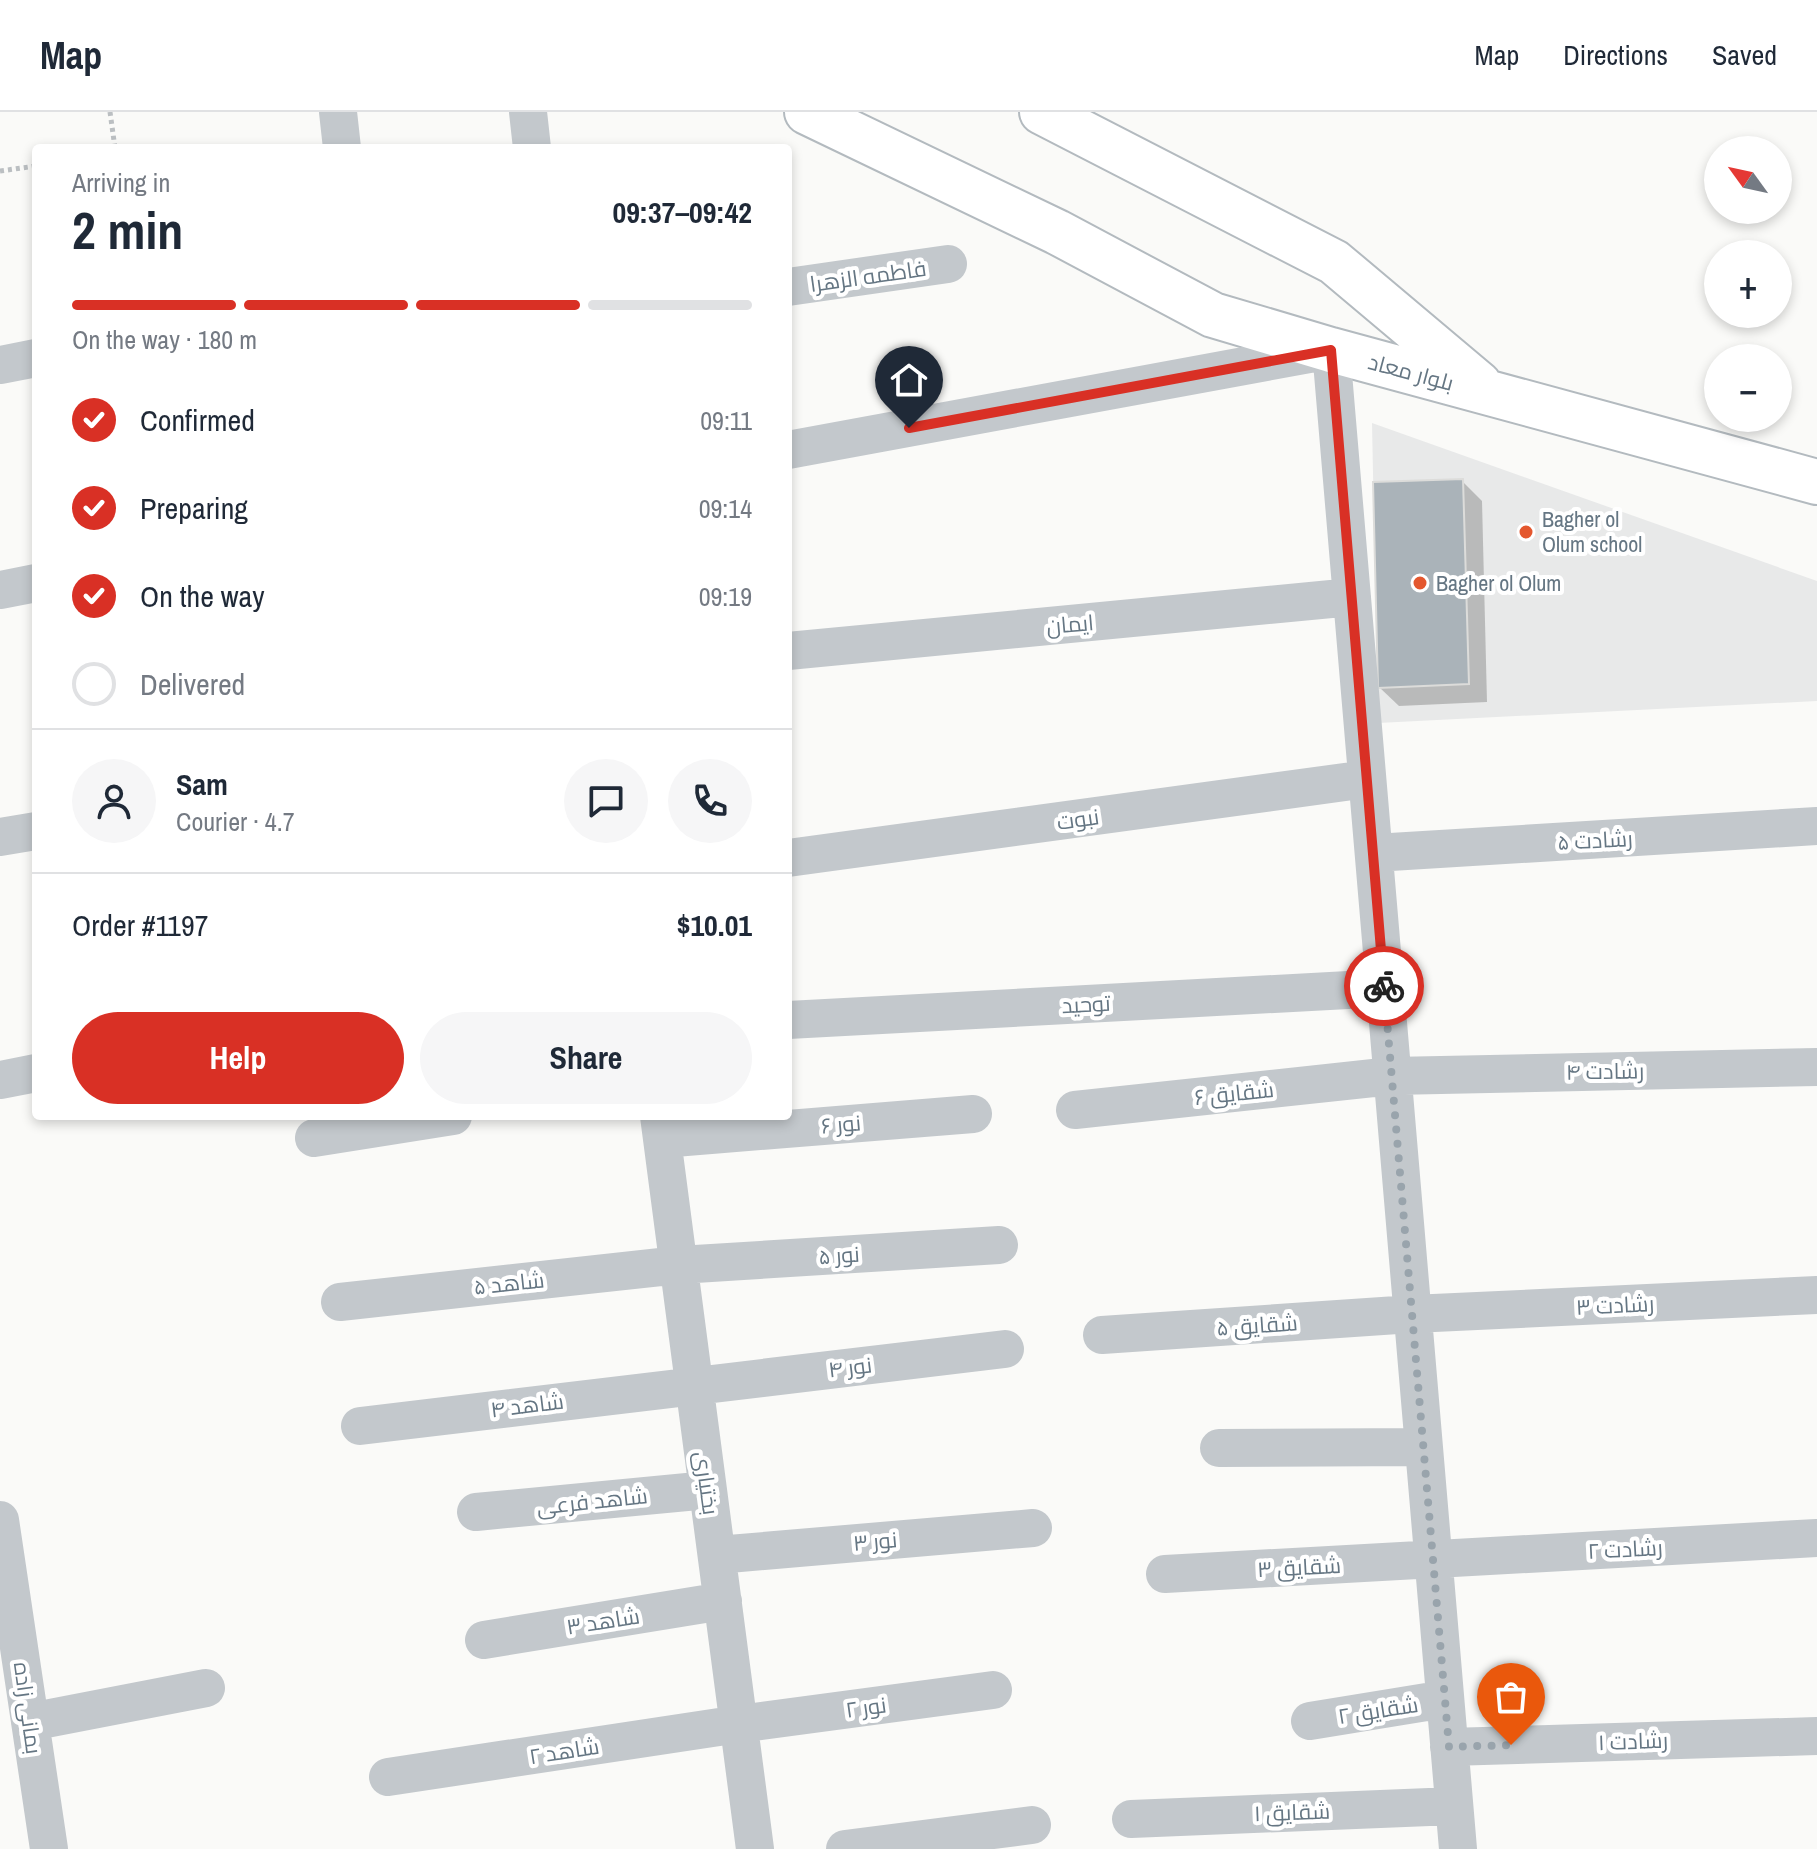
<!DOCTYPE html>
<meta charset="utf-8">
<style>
body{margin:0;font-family:"Archivo Narrow",Cairo,sans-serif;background:#f6f6f7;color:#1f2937;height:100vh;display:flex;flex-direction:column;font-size:30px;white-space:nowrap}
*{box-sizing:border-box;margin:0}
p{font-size:26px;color:#747a83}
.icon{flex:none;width:44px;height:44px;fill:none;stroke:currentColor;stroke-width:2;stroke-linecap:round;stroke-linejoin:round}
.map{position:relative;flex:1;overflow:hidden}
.drawer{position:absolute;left:32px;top:32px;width:760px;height:976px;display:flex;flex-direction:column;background:#fff;border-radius:8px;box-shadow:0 4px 12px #0003}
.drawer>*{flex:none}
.needle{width:52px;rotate:303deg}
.fabs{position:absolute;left:1704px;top:24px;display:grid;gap:16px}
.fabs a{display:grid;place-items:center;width:88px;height:88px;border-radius:50%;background:#fff;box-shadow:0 4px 12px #0003;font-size:40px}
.pin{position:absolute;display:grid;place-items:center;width:68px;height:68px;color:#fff;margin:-82px -34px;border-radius:50% 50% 50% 0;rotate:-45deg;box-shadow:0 0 8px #0007}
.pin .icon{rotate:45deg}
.courier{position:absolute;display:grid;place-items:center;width:80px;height:80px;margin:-40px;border:6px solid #d93025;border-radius:50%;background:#fff;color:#222;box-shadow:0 2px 10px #0007}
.headline em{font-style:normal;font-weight:700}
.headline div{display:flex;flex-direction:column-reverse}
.headline{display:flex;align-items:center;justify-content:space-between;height:136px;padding:0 40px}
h1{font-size:52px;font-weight:700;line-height:60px}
.bar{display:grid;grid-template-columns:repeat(4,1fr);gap:12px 8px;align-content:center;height:96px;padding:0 40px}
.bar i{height:10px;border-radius:6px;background:#e0e1e3}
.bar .on{background:#d93025}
.bar p{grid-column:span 4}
.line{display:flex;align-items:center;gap:20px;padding:0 40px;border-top:2px solid #e0e1e3}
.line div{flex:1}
.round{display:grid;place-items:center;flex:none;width:84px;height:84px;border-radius:42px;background:#f6f6f7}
ol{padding:0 40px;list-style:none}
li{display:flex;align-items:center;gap:24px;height:88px}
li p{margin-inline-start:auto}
li .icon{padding:8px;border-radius:50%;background:#d93025;color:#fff;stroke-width:4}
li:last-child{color:#747a83}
li i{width:44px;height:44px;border:4px solid #e0e1e3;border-radius:50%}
.button{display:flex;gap:16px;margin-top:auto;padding:16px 40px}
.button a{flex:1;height:92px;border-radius:48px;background:#d93025;color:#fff;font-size:32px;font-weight:700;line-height:92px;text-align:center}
.button a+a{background:#f6f6f7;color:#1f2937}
header{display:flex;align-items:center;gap:48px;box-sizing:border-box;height:112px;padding:0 40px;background:#fff;border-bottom:2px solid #e0e1e3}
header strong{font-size:38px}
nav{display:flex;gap:44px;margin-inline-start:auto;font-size:28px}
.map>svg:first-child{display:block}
.built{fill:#e8e9e9}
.shadow{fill:#0003}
.building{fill:#aab3b9;stroke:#dcdcda;stroke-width:2}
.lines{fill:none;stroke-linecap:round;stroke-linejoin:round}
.secondary-casing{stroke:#b3babf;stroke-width:48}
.path{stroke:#bbbfc2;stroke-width:5;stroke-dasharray:4 4;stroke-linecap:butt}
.street{stroke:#c3c8cc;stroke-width:38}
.secondary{stroke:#fff;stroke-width:44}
.done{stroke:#99a4ac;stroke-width:8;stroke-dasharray:0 14.4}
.route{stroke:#d93025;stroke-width:10}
.poi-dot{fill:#e4572e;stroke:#fff;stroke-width:3}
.labels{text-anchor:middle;stroke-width:8;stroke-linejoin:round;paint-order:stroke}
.street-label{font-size:22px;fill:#657683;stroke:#fff}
.poi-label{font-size:22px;fill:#657683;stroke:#fff;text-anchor:start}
</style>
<header>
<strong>Map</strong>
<nav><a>Map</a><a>Directions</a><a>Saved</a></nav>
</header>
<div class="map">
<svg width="1817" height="1737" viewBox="0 0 1817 1737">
<rect width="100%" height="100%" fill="#fafaf8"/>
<!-- built -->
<path class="built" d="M 1372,311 L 1817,469 L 1817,589 L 1378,611 Z"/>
<!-- shadow -->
<path class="shadow" d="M 1462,369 L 1482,389 L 1487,590 L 1399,594 L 1379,575 Z"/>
<!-- building -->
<path class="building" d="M 1463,367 L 1469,572 L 1378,576 L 1373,370 Z"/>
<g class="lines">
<!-- secondary casing -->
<g class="secondary-casing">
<path id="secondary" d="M 807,0 L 1057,120 L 1213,203 L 1331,238 L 1817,370
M 1042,0 L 1334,150 L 1479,272"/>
</g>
<!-- path -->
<path class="path" d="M 110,0 L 115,36
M 0,59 L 36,54"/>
<!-- street -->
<path class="street" d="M 338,0 L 342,36
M 528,0 L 532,36
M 788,175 L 948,152
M 0,253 L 36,246
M 788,338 L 1331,238 L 1458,1737
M 0,478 L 36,471
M 788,539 L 1352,485
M 0,725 L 36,719
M 1374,741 L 1817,714
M 788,746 L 1367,667
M 788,908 L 1385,876
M 0,968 L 36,961
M 1075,998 L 1392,964 L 1817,955
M 659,1004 L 755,1737
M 314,1026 L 453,1004
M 662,1027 L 973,1002
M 340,1190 L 679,1153 L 999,1133
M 1102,1223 L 1412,1202 L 1817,1183
M 360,1314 L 1005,1237
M 1219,1336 L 1424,1335
M 476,1400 L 708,1378
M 0,1408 L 49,1737
M 717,1443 L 1033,1416
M 1165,1462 L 1817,1426
M 484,1528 L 723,1489
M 1310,1609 L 1445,1587
M 30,1610 L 206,1576
M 1449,1635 L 1817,1624
M 388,1665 L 739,1612 L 993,1578
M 1131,1707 L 1454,1694
M 845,1737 L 1032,1713"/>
<!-- secondary -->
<use href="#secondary" class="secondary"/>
</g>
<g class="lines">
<!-- done -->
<path class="done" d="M 1384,874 L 1449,1635 L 1511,1633"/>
<!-- route -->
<path class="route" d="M 909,316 L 1331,238 L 1384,874"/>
</g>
<!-- markers -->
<g class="poi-dot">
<circle cx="1526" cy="420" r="8"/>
<circle cx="1420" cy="471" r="8"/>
</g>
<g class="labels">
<!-- street labels -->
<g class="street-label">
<text transform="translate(868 164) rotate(-8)" y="8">فاطمه الزهرا</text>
<text transform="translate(1411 260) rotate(15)" y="8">بلوار معاد</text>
<text transform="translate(1070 512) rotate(-5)" y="8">ایمان</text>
<text transform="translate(1078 707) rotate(-8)" y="8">نبوت</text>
<text transform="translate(1595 728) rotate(-3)" y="8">رشادت ۵</text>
<text transform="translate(1086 892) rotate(-3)" y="8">توحید</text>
<text transform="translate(1605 959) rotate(-1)" y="8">رشادت ۴</text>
<text transform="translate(1234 981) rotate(-6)" y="8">شقایق ۶</text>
<text transform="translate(841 1012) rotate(-5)" y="8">نور ۶</text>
<text transform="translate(839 1143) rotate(-4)" y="8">نور ۵</text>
<text transform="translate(509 1171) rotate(-6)" y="8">شاهد ۵</text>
<text transform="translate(1615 1193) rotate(-3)" y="8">رشادت ۳</text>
<text transform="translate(1257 1213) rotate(-4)" y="8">شقایق ۵</text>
<text transform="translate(850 1255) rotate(-7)" y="8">نور ۴</text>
<text transform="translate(527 1293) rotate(-7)" y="8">شاهد ۴</text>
<text transform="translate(707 1371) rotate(82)" y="8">بختیاری</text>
<text transform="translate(592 1389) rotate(-6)" y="8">شاهد فرعی</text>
<text transform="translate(875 1429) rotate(-5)" y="8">نور ۳</text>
<text transform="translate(1625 1437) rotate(-3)" y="8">رشادت ۲</text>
<text transform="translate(1299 1455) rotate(-3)" y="8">شقایق ۳</text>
<text transform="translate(603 1509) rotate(-9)" y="8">شاهد ۳</text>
<text transform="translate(866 1595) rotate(-8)" y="8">نور ۲</text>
<text transform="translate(28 1596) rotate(82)" y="8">بمانی زاده</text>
<text transform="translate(1378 1598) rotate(-9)" y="8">شقایق ۲</text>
<text transform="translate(1633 1629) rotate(-2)" y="8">رشادت ۱</text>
<text transform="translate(564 1639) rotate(-9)" y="8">شاهد ۲</text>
<text transform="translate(1292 1700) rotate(-2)" y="8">شقایق ۱</text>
</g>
<!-- poi labels -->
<g class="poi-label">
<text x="1542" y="415">Bagher ol<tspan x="1542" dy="25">Olum school</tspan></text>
<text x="1436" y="479">Bagher ol Olum</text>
</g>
</g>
</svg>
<div class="fabs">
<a><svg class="needle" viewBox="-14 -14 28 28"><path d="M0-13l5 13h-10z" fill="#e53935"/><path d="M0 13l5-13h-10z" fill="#747a83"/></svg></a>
<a>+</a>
<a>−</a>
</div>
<div class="pin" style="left:1511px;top:1633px;background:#ea580c"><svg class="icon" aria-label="bag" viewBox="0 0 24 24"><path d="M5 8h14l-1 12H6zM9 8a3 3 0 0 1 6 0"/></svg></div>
<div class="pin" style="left:909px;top:316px;background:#1f2937"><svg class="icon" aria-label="home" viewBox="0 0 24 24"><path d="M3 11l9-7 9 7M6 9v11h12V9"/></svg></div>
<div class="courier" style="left:1384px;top:874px"><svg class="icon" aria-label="bike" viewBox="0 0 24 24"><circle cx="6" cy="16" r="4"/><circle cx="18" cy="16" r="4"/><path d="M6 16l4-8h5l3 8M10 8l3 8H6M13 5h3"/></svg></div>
<section class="drawer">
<div class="headline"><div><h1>2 min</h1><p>Arriving in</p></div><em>09:37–09:42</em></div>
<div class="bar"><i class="on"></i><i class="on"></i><i class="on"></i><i></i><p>On the way · 180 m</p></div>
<ol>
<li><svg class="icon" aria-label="check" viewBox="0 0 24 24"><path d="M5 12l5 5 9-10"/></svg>Confirmed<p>09:11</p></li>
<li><svg class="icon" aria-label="check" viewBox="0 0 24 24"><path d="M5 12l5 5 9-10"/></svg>Preparing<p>09:14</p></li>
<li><svg class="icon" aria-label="check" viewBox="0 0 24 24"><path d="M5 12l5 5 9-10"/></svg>On the way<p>09:19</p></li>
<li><i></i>Delivered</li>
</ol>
<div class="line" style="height:144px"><a class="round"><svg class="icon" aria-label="person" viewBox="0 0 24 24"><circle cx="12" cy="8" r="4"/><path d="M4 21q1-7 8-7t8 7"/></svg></a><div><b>Sam</b><p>Courier · 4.7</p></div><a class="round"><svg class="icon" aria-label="chat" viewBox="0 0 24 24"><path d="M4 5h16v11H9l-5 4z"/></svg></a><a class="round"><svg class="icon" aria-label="phone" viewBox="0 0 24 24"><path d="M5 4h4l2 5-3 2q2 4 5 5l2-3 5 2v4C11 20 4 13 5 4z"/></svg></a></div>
<div class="line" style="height:104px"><div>Order #1197</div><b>$10.01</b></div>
<div class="button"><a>Help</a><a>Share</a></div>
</section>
</div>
